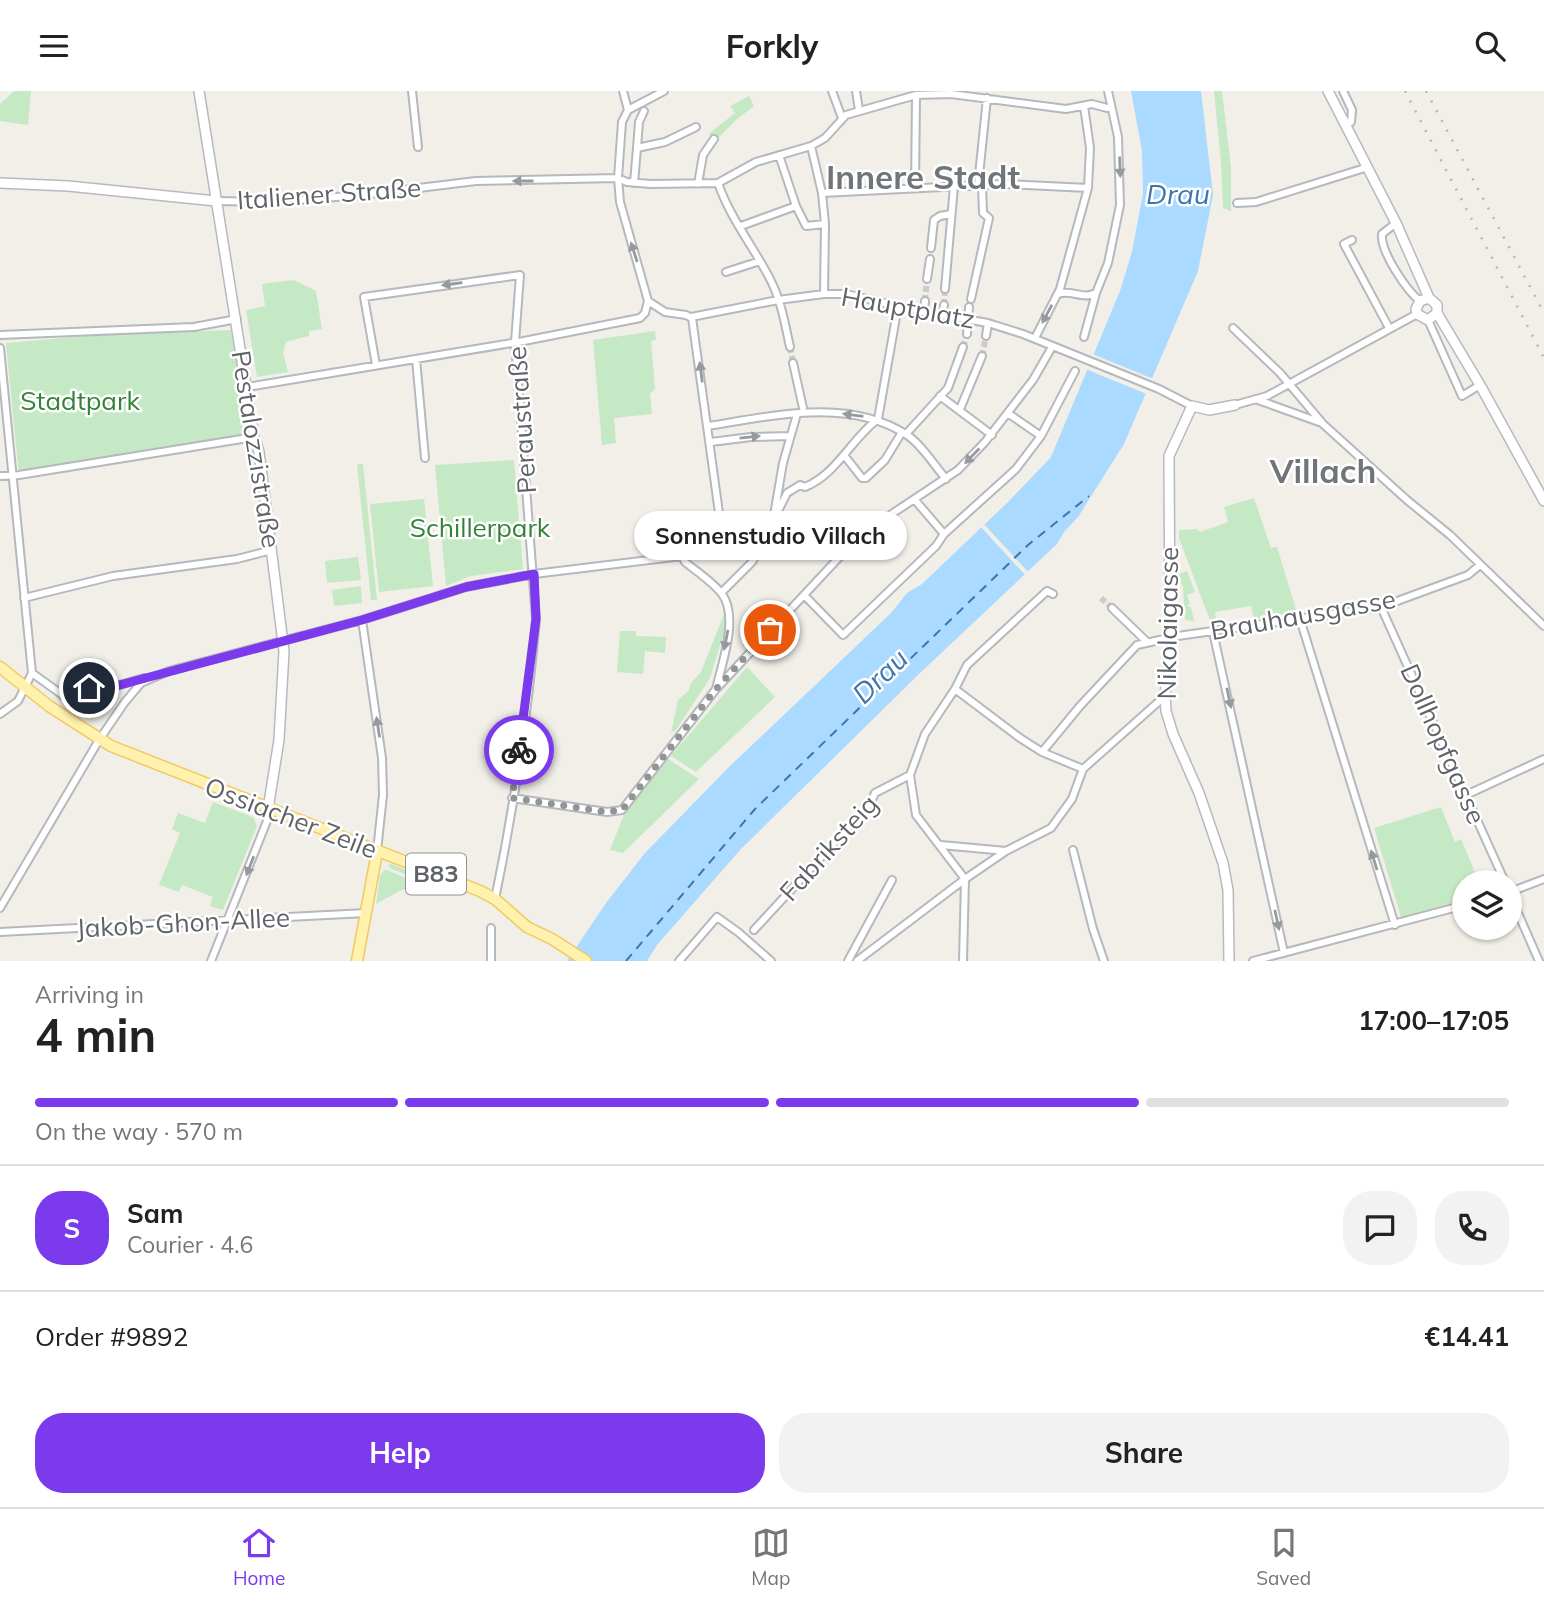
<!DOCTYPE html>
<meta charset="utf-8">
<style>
body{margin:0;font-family:Mulish,sans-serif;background:#f2f2f2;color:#222;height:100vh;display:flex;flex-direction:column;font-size:26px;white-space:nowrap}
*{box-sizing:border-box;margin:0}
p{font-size:23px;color:#767676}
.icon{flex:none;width:38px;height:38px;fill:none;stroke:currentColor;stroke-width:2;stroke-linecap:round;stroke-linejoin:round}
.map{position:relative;height:870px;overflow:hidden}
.side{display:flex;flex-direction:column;background:#fff;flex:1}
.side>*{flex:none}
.fabs{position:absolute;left:1452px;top:779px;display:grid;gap:14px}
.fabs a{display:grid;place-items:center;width:70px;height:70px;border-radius:50%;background:#fff;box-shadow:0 2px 5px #0004;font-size:35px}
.pin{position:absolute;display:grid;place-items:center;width:60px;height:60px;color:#fff;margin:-30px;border:4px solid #fff;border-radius:50%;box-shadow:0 2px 7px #0007}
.courier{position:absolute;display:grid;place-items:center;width:70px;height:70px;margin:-35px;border:5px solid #7c3aed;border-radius:50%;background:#fff;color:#222;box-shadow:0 2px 9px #0007}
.bubble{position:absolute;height:49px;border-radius:24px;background:#fff;box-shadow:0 2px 5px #0004;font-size:23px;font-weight:700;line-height:49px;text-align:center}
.overview em{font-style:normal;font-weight:700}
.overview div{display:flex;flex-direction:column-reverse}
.overview{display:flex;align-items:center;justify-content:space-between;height:119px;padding:0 35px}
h1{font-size:46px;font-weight:700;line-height:52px}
.bar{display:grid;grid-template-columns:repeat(4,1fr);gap:10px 7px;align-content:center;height:84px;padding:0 35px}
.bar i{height:9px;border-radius:5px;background:#e0e0e0}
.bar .on{background:#7c3aed}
.bar p{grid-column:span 4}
.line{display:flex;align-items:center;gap:18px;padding:0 35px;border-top:2px solid #e0e0e0}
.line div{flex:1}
.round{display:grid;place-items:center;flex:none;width:74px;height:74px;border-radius:28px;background:#f2f2f2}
.button{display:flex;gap:14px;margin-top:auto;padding:14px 35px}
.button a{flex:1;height:80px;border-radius:28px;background:#7c3aed;color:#fff;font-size:28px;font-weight:700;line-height:80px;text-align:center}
.button a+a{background:#f2f2f2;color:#222}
header{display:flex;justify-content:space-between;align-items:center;height:91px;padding:0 35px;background:#fff;font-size:32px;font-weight:700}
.tabs{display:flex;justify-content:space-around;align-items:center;height:98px;border-top:2px solid #e0e0e0;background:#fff;font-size:19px;color:#767676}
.tabs a{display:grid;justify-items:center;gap:4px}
.tabs .on{color:#7c3aed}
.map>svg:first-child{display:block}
.green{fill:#c5e8c5}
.water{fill:#aadaff}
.pier{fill:#f1efe8}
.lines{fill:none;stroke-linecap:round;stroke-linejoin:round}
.ferry{stroke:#4174aa;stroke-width:2;stroke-dasharray:9 7;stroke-linecap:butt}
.street-tunnel{stroke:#ccccc8;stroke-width:6;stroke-dasharray:6 3;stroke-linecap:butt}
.street-casing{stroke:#b5b8bc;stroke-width:10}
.secondary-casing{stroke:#b6babf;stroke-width:12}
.primary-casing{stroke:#f2c960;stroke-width:13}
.street{stroke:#fff;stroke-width:6}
.secondary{stroke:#fff;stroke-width:9}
.primary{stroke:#fff2af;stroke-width:10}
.rail{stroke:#b6b7b8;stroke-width:2.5;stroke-dasharray:2 9;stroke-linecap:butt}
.oneway{fill:#979a9d}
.done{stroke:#929495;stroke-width:7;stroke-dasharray:0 12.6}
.route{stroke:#7c3aed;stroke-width:9}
.labels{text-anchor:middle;stroke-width:5;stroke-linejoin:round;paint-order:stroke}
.shield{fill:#fff;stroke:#8f9295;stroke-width:2}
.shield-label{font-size:24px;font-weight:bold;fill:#5f6368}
.street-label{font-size:26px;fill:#5f6368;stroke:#fff}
.park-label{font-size:26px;fill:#348238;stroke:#fff}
.water-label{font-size:28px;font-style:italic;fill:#4174aa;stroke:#fff}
.district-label{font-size:33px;font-weight:bold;fill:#70757a;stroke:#fff}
</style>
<header><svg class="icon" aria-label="menu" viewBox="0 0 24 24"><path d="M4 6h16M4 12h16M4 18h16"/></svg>Forkly<svg class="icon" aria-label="search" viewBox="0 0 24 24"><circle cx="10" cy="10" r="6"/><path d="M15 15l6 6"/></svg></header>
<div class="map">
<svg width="1544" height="870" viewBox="0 0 1544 870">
<rect width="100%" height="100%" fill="#f1efe8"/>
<!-- green -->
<path class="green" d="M 14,0 L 31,0 L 28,34 L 0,30 L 0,13 Z
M 1214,0 L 1222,0 L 1231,77 L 1231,120 L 1223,117 L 1221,71 Z
M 749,5 L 754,15 L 737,28 L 715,50 L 709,45 L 711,41 L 735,22 L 730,15 Z
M 294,189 L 316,200 L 322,238 L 309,240 L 309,245 L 286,251 L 283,262 L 288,281 L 257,286 L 246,219 L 265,215 L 262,193 Z
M 231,239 L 248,347 L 19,384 L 6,252 L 86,245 Z
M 655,240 L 656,249 L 651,250 L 655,298 L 650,303 L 652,323 L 614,327 L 616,352 L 602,354 L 593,249 Z
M 514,369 L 523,478 L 471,485 L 446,495 L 435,374 Z
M 357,373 L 363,373 L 377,509 L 371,509 Z
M 1254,407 L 1271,457 L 1277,456 L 1297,522 L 1254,528 L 1251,515 L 1215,521 L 1217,534 L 1212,535 L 1179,447 L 1179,439 L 1197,438 L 1200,441 L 1228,431 L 1224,416 Z
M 424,408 L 433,495 L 379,501 L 370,413 Z
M 358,466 L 361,489 L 327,492 L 325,470 Z
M 1187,480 L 1195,501 L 1187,504 L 1190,513 L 1187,515 L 1191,516 L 1194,530 L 1185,529 L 1183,496 L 1177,484 Z
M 361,495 L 362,512 L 334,515 L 332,499 Z
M 724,523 L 727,526 L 727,532 L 710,587 L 676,639 L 671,642 L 678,609 L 689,599 L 691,592 L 701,581 Z
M 620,540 L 636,540 L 636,545 L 666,546 L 665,562 L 645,560 L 643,583 L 617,581 Z
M 747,576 L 775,606 L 696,681 L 671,665 Z
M 665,666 L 699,688 L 623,762 L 610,759 L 625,721 Z
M 213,711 L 253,726 L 257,735 L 223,819 L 210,815 L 213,806 L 182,794 L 179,801 L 159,794 L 180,742 L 172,738 L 178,722 L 205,732 Z
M 1441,716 L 1455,751 L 1461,748 L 1479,791 L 1465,791 L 1465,809 L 1401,826 L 1374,737 Z
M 391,773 L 443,794 L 431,794 L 390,777 L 388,774 Z
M 384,779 L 387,779 L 422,794 L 401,799 L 376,813 L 380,785 Z"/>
<!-- water -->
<path class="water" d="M 1131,0 L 1201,0 L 1213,104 L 1198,180 L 1124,353 L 1078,426 L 1064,441 L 1057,453 L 919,583 L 740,759 L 657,854 L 647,870 L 567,870 L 606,812 L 645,762 L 729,676 L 891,522 L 907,502 L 922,493 L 1008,411 L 1051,366 L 1120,200 L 1132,161 L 1143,102 L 1142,60 Z"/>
<!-- pier -->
<path class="pier" d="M 1090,262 L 1156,289 L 1149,304 L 1083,277 Z
M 982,431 L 1030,483 L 1027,486 L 979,434 Z"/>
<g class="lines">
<!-- ferry -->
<path class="ferry" d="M 626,870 L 755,718 L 1028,454 L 1089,405"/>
<!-- street-tunnel -->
<path class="street-tunnel" d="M 925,210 L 927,188
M 944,214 L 945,198
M 790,256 L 793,272
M 963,256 L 967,243
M 982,265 L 986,245
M 1101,507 L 1112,517"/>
<!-- street casing -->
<g class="street-casing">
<path id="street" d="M 412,0 L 418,56
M 832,0 L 842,27
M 856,0 L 859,19
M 1343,0 L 1352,19 L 1351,31 L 1346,35
M 628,19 L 664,0
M 811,55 L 822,102 L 825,133 L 824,203
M 637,57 L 639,31 L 644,20
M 779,64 L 796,115
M 634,92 L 637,57 L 665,51 L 696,36
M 718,92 C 730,127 753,155 770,188 C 781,209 785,233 790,256
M 698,93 L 703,64 L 714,48
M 978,94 L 987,7
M 915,97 L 916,4
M 822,102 L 1003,93 L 1088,97
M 216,110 L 273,111 L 361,104 L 476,90 L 618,87 L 627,91 L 651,93 L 718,92 L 756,71 L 811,55 L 825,47 L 846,24 L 916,4 L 951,3 L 1066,18 L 1092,13 L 1107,17
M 1237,112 L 1256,111 L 1368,76
M 1396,132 L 1382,143 C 1380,160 1406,199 1420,210
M 741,135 L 796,115 L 806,135 L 825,133
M 1352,149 L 1344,153 L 1388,235
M 931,157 L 934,129 L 940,125 L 951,123
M 726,181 L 760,170
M 927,188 L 930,168
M 945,198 L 954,95
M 1058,203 C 1071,198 1083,209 1096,202
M 971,208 L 989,127 L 983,122 L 982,93
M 648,210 L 665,221 L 686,224 L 692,227 L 720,429 C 716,446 696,455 682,465
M 924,221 L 925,210
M 942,225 L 944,214
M 691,226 L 778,209 L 824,203 L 846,203 L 924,221 L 988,232 L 1023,243 L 1159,298 L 1192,315
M 1428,229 L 1462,305 L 1480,294
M 1233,237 L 1280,282 L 1323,333 L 1407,409 L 1450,444 L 1544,535
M 967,243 L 969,216
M 0,244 L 194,236 L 237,228
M 986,245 L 988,232
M 1084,246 L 1096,202 L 1108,172 L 1120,114 L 1118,46 L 1108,0
M 1035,247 L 1060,198 L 1088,97 L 1090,57 L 1084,15
M 0,257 L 32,582 L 18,610 L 0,623
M 416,268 L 425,367
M 793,272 L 803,317
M 376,274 L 364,206 L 520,184 L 515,251 L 536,528 C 528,621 514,716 495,808
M 247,296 L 524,250 L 640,227 L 645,222 L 648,210 L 620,111 L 618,87 L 622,31 L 628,19 L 623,0
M 940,305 L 992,344
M 1258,309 L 1319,331
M 1235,314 L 1267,305 L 1417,223
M 960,318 L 982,265
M 1009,323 L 1041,345
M 708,335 C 772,325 849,306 907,344 C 922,354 934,374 946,388
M 906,343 L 948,297 L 963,256
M 711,351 L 751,346 L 789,345
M 844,364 L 862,387 L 866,387 L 885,369 L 902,341
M 0,385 L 19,384 L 254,346
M 915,409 L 944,443
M 773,430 L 787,402 L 800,394 L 805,396 C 836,384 852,347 878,328 L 898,215
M 721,502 L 752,471 L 768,442 L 773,430 L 783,372 L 797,323
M 804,504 L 843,544 L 936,455 L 944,443 L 1016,378 L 1041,345 L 1075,280
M 24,507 L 113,485 L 237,468 L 272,459
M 1381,516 L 1505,791
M 1112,517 L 1147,551
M 1300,528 L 1395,834
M 362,529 L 382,667 L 383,704 L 377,760
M 1213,541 L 1284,862
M 32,582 L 82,618
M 955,598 L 1020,647 L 1042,661 L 1083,678
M 63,605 L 67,599 L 116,595 L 144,587
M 1042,661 L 1080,615 L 1137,554 L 1178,545 L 1381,516 L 1468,484 L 1480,474
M 1466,704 L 1544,668
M 512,707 L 607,721 L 622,719 L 716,598 L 860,444 L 958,379 L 985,351 L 1033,289 L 1052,256
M 941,754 L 1006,760
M 1073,759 L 1093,838 L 1104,870
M 1510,801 L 1544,788
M 1510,804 L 1539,870
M 0,817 L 99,649 L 125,611 L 141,592 L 169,580 L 362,529 L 466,496 L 534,483 L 682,465 L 685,471 C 696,480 713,491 722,503 C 739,526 722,572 716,598
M 754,839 L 870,713 L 875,702 L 910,684
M 0,841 L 366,822
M 211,870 L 267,730 L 268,718
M 491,870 L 491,837
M 679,870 L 717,826 L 738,841 L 771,870
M 848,870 L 892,789
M 857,870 L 965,788 L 1006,760 L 1051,737 L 1072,708 L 1083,678 L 1165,605
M 963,870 L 965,788 L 916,724 L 910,684 L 925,643 L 955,598 L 967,574 L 1047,500 L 1053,503
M 1253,870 L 1465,814"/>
</g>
<!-- secondary casing -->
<g class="secondary-casing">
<path id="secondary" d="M 199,0 L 254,346 L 259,361 L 284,560 L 279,649 L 268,718
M 1328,0 L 1396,132 L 1429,207 L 1437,214 L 1437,222 L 1480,294 L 1544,410
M 0,92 L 68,95 L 216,110
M 1429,207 L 1420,210 L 1416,218 L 1417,223 L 1428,229 L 1437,222
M 1229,870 L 1228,799 L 1223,772 L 1199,702 L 1173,643 L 1166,620 L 1165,605 L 1170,555 L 1169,365 L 1192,315 L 1209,319 L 1235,314"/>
</g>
<!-- primary casing -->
<g class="primary-casing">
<path id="primary" d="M 0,576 L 49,615 L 111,655 L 480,800 L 495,808 L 527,836 L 552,848 L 586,870
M 357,870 L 377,761"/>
</g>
<!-- street -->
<use href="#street" class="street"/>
<!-- secondary -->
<use href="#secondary" class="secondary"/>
<!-- primary -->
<use href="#primary" class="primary"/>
<!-- rail -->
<path class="rail" d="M 1405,0 L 1544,267
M 1426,0 L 1544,222"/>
</g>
<!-- one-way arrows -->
<defs><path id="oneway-solid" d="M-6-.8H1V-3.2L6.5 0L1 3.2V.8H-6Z" transform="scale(1.75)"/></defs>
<g class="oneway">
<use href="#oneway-solid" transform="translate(1120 76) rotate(88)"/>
<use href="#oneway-solid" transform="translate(523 90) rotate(180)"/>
<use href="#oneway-solid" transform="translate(634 161) rotate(-108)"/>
<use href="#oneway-solid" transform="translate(452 193) rotate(172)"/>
<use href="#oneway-solid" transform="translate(1047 223) rotate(118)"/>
<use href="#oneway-solid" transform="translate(701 281) rotate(-97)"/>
<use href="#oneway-solid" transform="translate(853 324) rotate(-173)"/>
<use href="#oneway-solid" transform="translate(750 346) rotate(-6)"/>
<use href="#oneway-solid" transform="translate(972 365) rotate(134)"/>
<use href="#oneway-solid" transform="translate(726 549) rotate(101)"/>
<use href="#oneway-solid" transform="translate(1229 607) rotate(78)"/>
<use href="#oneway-solid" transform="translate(378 636) rotate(-99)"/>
<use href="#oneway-solid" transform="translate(1374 769) rotate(-107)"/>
<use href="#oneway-solid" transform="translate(250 775) rotate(111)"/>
<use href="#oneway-solid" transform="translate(1277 829) rotate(78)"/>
</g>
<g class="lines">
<!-- done -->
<path class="done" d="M 519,659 L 512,707 L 607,721 L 622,719 L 716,598 L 770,539"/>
<!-- route -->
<path class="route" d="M 89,597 L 116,595 L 362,529 L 466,496 L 534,483 L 536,528 L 519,659"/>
</g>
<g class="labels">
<!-- shield labels -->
<rect class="shield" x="406" y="762.5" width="60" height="41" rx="5"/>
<g class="shield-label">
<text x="436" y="791">B83</text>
</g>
<!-- street labels -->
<g class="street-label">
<text transform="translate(329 103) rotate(-4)" y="9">Italiener Straße</text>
<text transform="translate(908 217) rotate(10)" y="9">Hauptplatz</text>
<text transform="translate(522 329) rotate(-94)" y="9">Peraustraße</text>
<text transform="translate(256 358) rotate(81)" y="9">Pestalozzistraße</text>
<text transform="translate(1303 524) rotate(-10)" y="9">Brauhausgasse</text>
<text transform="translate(1168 532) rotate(-89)" y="9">Nikolaigasse</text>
<text transform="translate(1443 653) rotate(66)" y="9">Dollhopfgasse</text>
<text transform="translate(291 727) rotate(21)" y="9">Ossiacher Zeile</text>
<text transform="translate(829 757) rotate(-48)" y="9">Fabriksteig</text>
<text transform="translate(183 832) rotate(-3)" y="9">Jakob-Ghon-Allee</text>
</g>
<!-- park labels -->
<g class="park-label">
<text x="80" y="319">Stadtpark</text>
<text x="480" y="446">Schillerpark</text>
</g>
<!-- water labels -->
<g class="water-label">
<text x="1178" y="113">Drau</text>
<text transform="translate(880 585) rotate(-44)" y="10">Drau</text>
</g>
<!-- district labels -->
<g class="district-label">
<text x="923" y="98">Innere Stadt</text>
<text x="1323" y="392">Villach</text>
</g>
</g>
</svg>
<div class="fabs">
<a><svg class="icon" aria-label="layers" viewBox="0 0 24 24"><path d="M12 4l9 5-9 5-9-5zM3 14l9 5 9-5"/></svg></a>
</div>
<div class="pin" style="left:770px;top:539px;background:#ea580c"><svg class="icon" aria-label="bag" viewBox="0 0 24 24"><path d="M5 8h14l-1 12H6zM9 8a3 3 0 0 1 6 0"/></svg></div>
<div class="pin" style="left:89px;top:597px;background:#1f2937"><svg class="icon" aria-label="home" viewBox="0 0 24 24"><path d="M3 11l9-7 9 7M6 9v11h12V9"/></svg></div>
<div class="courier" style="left:519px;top:659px"><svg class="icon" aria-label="bike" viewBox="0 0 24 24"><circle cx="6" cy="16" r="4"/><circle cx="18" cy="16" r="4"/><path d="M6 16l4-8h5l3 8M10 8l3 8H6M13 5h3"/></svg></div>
<div class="bubble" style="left:634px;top:420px;width:273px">Sonnenstudio Villach</div>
</div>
<section class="side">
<div class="overview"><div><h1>4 min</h1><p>Arriving in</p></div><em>17:00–17:05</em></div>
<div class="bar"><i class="on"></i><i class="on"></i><i class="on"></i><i></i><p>On the way · 570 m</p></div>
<div class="line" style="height:126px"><b class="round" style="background:#7c3aed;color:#fff">S</b><div><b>Sam</b><p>Courier · 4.6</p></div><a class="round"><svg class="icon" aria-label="chat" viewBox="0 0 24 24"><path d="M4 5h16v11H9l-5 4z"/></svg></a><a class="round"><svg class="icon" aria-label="phone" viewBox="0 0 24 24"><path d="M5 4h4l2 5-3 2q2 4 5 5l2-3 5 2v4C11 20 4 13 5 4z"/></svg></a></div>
<div class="line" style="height:91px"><div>Order #9892</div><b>€14.41</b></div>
<div class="button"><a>Help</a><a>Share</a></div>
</section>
<nav class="tabs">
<a class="on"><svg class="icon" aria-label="home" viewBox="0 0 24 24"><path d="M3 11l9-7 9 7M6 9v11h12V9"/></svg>Home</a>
<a><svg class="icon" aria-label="map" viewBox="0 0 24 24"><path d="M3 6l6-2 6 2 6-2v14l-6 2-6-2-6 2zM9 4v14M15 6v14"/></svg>Map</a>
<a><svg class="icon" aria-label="saved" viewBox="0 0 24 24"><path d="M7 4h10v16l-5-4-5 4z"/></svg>Saved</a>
</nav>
